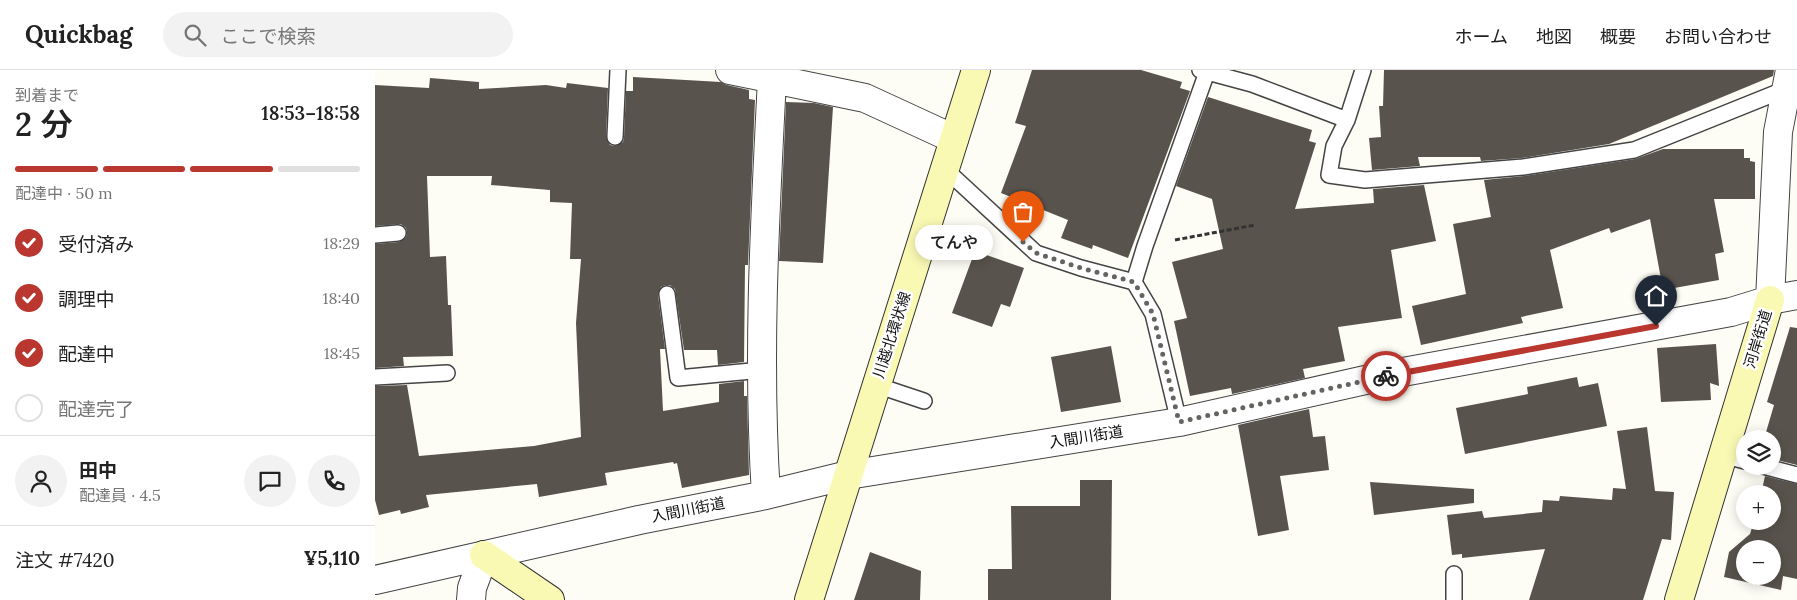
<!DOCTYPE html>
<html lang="ja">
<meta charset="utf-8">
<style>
body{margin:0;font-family:Lora,"Noto Sans JP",serif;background:#f2f2f2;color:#222;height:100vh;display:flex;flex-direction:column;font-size:19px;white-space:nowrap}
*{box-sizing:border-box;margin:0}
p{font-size:16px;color:#767676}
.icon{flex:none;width:28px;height:28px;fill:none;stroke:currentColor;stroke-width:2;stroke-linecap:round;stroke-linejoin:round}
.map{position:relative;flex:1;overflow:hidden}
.drawer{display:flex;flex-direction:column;background:#fff;width:375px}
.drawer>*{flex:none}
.controls{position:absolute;left:1361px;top:360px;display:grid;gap:10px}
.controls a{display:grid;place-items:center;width:45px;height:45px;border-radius:50%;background:#fff;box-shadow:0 2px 12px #0003;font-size:25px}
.pin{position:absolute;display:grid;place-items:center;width:42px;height:42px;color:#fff;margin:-51px -21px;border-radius:50% 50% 50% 0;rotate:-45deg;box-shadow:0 0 5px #0007}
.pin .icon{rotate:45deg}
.courier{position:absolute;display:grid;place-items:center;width:50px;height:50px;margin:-25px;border:4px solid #ba3730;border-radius:50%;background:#fff;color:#222;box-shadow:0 1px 6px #0007}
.bubble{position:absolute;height:35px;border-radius:18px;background:#fff;box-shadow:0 2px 12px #0003;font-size:16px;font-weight:600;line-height:35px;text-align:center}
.headline em{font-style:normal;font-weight:600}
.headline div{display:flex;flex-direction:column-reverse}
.headline{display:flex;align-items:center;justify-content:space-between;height:85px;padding:0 15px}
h1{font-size:32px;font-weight:600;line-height:38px}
.bar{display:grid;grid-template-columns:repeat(4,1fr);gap:8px 5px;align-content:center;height:60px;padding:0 15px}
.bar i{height:6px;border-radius:4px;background:#e0e0e0}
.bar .active{background:#ba3730}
.bar p{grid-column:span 4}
.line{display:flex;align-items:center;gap:12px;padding:0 15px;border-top:1px solid #e0e0e0}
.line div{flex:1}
.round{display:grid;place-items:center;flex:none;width:52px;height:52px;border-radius:26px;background:#f2f2f2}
ol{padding:0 15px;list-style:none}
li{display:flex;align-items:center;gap:15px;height:55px}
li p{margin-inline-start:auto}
li .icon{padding:5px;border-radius:50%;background:#ba3730;color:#fff;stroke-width:4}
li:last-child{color:#767676}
li i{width:28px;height:28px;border:2px solid #e0e0e0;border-radius:50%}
header{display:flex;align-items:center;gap:30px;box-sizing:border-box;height:70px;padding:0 25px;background:#fff;border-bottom:1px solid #e0e0e0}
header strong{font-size:24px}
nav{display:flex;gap:28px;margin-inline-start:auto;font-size:18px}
.search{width:350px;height:45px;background:#f2f2f2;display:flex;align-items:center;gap:12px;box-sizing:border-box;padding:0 18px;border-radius:28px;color:#767676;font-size:19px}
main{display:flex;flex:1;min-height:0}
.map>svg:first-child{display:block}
.building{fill:#59534d;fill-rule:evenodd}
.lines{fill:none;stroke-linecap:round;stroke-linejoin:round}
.lane-casing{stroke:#444;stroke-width:18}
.street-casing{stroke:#444;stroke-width:30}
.secondary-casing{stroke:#333;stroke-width:30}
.path{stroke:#333;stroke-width:3;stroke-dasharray:5 2.5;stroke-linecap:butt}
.lane{stroke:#fff;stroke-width:15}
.street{stroke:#fff;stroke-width:28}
.secondary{stroke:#faf9b4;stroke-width:28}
.done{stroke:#646461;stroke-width:5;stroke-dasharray:0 9}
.route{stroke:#ba3730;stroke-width:6}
.labels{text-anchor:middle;stroke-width:5;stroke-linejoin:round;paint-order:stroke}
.street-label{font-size:15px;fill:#111;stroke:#fff}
</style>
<header>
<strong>Quickbag</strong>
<div class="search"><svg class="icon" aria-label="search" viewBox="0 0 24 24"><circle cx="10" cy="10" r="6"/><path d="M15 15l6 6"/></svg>ここで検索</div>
<nav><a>ホーム</a><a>地図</a><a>概要</a><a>お問い合わせ</a></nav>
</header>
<main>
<section class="drawer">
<div class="headline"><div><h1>2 分</h1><p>到着まで</p></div><em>18:53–18:58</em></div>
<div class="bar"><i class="active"></i><i class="active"></i><i class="active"></i><i></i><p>配達中 · 50 m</p></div>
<ol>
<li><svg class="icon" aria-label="check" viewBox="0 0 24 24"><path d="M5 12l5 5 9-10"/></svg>受付済み<p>18:29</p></li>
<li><svg class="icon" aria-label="check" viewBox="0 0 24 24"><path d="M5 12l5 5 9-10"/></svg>調理中<p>18:40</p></li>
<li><svg class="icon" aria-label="check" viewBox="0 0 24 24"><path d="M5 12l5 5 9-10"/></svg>配達中<p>18:45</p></li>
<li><i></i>配達完了</li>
</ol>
<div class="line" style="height:90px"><a class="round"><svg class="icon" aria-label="person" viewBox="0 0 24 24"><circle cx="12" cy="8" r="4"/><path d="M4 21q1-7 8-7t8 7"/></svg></a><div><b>田中</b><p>配達員 · 4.5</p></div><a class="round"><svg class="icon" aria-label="chat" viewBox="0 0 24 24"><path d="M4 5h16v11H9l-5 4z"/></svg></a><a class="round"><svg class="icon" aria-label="phone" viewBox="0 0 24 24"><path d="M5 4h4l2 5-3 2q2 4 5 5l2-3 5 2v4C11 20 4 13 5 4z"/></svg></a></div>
<div class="line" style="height:65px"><div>注文 #7420</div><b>¥5,110</b></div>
</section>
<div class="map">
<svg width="1422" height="530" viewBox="0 0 1422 530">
<rect width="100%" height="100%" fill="#fefdf5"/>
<!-- building -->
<path class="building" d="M 657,0 L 766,0 L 807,12 L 805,18 L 815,21 L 753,188 L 718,175 L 717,179 L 686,168 L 693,150 L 626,123 L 651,56 L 640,53 Z
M 1009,0 L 1399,0 L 1398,6 L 1234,74 L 1147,88 L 1106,91 L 1105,87 L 1043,87 L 1045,96 L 997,100 L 994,68 L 1006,67 L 1004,36 L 1008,36 Z
M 258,7 L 346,12 L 352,15 L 374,20 L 374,29 L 380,30 L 373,195 L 370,195 L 369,292 L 343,295 L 342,280 L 309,280 L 300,219 L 295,215 L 290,215 L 286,217 L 283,225 L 290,279 L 285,279 L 288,341 L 344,332 L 344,314 L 369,311 L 369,326 L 372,326 L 374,405 L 307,418 L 302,393 L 299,394 L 298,392 L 230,403 L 232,415 L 164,427 L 162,414 L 51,425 L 54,437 L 26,444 L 25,440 L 4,445 L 0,430 L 0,316 L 32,315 L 44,386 L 159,376 L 206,367 L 201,253 L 206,189 L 195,189 L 197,133 L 175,132 L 175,120 L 116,115 L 117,106 L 52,106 L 55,187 L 71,186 L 73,235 L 76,235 L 78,286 L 28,287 L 29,296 L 0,298 L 0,174 L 24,172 L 31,167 L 32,163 L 31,158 L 26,154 L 0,156 L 0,15 L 54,18 L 55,8 L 104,12 L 104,19 L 171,15 L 191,18 L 192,13 L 233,18 L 231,67 L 235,75 L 240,76 L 248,72 L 249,68 L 251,21 L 258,21 Z
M 833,27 L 937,60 L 934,71 L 941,73 L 920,139 L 999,133 L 998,119 L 1049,115 L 1061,171 L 1016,180 L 1027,248 L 963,257 L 970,291 L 928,299 L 930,308 L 857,324 L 856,318 L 815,326 L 799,251 L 812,248 L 797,192 L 848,179 L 837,129 L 801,116 Z
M 411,32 L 439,33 L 458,37 L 448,193 L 404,191 Z
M 1288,79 L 1369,79 L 1369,88 L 1375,88 L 1375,91 L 1380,92 L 1380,129 L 1339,129 L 1349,182 L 1340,184 L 1344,210 L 1288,220 L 1275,149 L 1236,163 L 1234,158 L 1175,180 L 1188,238 L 1146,247 L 1148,253 L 1046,275 L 1037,236 L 1091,224 L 1078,154 L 1116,147 L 1109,110 L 1149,106 L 1260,89 Z
M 600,181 L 649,198 L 635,237 L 626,234 L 617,257 L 577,243 Z
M 1415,257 L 1422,258 L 1422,395 L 1398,389 L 1398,380 L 1400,369 L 1389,369 L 1399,335 L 1392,332 Z
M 1341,274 L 1344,316 L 1335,313 L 1336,330 L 1286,332 L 1282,278 Z
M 736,276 L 746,332 L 686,342 L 676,287 Z
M 1202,307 L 1204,317 L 1223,313 L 1232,356 L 1090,384 L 1081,338 L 1153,324 L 1152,317 Z
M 934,339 L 938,367 L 950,366 L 954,400 L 905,406 L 914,460 L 883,466 L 863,355 Z
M 1272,357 L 1280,421 L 1299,422 L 1296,470 L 1287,469 L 1268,530 L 1154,530 L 1170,479 L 1087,488 L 1087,484 L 1077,485 L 1072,445 L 1107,441 L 1109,448 L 1167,442 L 1168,430 L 1184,431 L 1185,426 L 1237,430 L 1238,418 L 1251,419 L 1242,361 Z
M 1390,406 L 1422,414 L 1422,509 L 1408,506 L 1406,520 L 1349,507 L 1354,482 L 1375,464 L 1379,451 L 1398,451 L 1398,424 L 1386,424 ZM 1370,479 L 1398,479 L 1398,506 L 1370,506 Z
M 705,410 L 737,410 L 736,530 L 613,530 L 613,499 L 637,499 L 636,436 L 705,436 Z
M 995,412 L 1099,419 L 1099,433 L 999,445 Z
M 495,482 L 546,501 L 545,530 L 479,530 Z"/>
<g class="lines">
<!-- lane casing -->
<g class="lane-casing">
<path id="lane" d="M 825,0 L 877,14 L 972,50 L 959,76 L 954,105 L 990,110 L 1148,97 L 1259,80 L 1411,19
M 972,50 L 988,0
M 240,67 L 243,0
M 570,99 L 661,183 L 706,198 L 759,212 L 778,244 L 804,352
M 0,165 L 23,163
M 759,212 L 770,176 L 832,2
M 292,224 L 303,308 L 387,300
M 0,307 L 72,303
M 501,315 L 549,331
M 1347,385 L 1370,391
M 1388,396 L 1422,405
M 1079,530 L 1079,504"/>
</g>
<!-- street casing -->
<g class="street-casing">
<path id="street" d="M 355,0 L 490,28 L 579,69
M 1395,230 L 1403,62 L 1415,0
M 391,425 C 382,286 390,147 397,9
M 0,510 L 264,450 L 391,425 L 473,405 L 804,352 L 1017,304 L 1356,242 L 1395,230 L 1422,225
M 96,530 L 97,518 L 109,485"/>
</g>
<!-- secondary casing -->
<g class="secondary-casing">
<path id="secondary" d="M 109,485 L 175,530
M 434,530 L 601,0
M 1304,530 L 1395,230"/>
</g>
<!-- path -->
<path class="path" d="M 800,170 L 880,155"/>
<!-- lane -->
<use href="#lane" class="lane"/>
<!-- street -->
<use href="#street" class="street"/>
<!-- secondary -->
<use href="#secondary" class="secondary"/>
</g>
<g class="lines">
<!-- done -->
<path class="done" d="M 648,172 L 661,183 L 706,198 L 759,212 L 778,244 L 804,352 L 1011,306"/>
<!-- route -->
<path class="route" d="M 1011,306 L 1281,256"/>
</g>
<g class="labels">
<!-- street labels -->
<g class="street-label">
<text transform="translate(517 265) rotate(-72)" y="5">川越北環状線</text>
<text transform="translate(1383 269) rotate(-73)" y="5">河岸街道</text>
<text transform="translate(711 367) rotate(-9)" y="5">入間川街道</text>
<text transform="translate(313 440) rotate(-11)" y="5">入間川街道</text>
</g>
</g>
</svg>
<div class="controls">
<a><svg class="icon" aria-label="layers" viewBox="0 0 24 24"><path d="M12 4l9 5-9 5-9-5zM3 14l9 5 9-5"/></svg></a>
<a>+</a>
<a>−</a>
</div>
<div class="pin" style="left:648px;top:172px;background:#ea580c"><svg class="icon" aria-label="bag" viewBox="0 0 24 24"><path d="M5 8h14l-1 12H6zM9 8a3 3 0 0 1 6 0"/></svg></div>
<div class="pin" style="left:1281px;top:256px;background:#1f2937"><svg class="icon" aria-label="home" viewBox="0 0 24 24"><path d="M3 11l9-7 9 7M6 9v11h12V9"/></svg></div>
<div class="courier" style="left:1011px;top:306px"><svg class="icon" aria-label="bike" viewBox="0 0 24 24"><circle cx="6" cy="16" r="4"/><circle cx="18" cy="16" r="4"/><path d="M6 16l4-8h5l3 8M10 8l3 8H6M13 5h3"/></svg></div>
<div class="bubble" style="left:540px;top:155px;width:78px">てんや</div>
</div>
</main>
